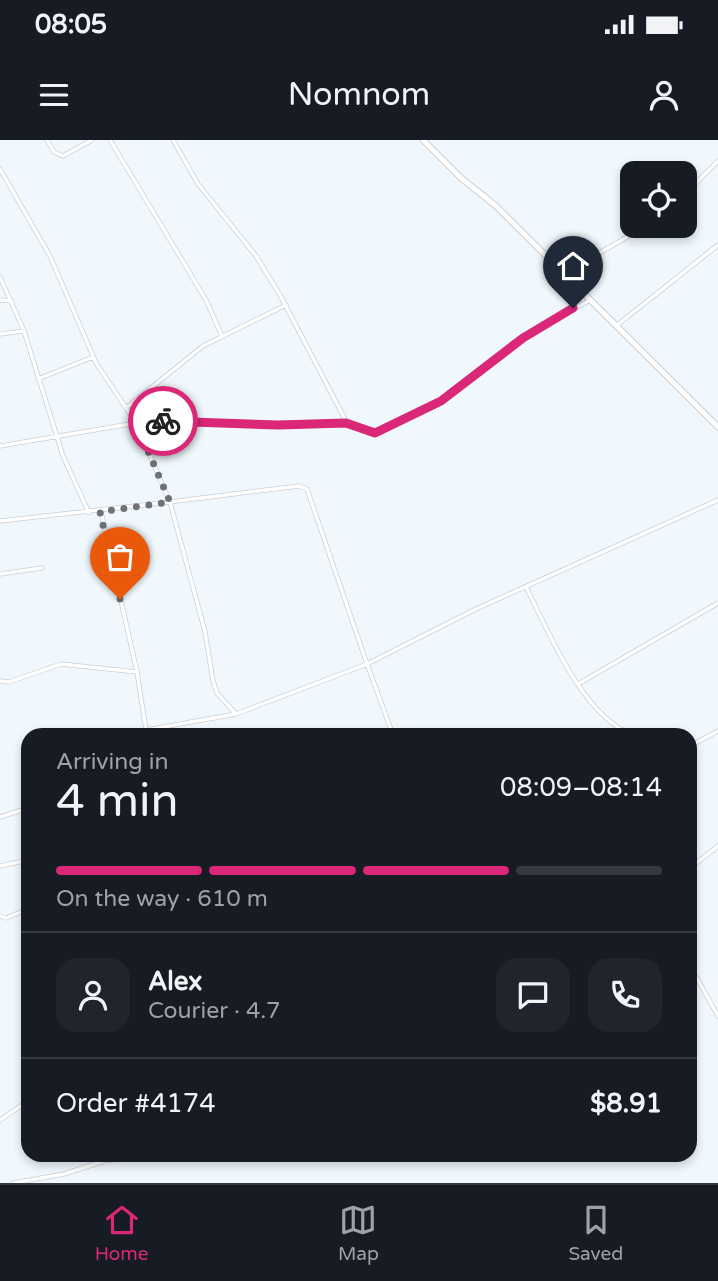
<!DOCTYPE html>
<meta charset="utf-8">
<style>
body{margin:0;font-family:"Varela Round",sans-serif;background:#20242c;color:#f1f3f6;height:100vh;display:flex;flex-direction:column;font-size:26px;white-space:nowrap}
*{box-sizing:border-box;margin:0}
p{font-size:23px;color:#9ea1a6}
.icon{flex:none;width:38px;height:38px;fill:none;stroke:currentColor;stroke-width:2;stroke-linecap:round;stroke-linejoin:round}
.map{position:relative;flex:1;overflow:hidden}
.side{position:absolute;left:21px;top:588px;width:676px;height:434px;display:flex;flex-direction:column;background:#171b24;border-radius:21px;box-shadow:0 4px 10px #0003}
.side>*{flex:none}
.tools{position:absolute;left:620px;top:21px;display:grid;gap:14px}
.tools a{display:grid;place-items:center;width:77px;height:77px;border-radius:14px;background:#171b24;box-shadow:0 4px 10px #0003;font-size:35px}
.pin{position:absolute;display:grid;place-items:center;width:60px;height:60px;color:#fff;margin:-72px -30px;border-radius:50% 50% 50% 0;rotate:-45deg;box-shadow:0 0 7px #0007}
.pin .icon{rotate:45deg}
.courier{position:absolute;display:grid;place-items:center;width:70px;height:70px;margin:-35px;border:5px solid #db2777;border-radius:50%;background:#fff;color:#222;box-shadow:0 2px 9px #0007}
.headline em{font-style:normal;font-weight:600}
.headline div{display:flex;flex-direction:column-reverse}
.headline{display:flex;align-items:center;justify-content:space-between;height:119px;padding:0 35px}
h1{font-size:46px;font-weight:600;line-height:52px}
.bar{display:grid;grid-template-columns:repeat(4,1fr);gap:10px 7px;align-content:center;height:84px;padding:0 35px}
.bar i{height:9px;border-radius:5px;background:#363941}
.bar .selected{background:#db2777}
.bar p{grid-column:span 4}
.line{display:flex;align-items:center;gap:18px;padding:0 35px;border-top:2px solid #363941}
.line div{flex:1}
.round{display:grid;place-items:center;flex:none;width:74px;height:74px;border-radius:21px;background:#20242c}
.status{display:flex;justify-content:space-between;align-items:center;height:49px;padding:0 35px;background:#171b24;direction:ltr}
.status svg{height:19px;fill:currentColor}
header{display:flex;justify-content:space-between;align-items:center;height:91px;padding:0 35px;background:#171b24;font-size:32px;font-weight:600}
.tabs{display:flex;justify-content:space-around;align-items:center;height:98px;border-top:2px solid #363941;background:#171b24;font-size:19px;color:#9ea1a6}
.tabs a{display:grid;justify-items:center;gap:4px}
.tabs .selected{color:#db2777}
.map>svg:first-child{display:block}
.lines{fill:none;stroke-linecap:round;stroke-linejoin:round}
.minor-casing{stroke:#c8d0d5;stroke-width:5}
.tertiary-casing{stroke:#c8d0d5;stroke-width:7}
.minor{stroke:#fff;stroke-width:3.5}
.tertiary{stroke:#fff;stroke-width:5}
.done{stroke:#6f7377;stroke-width:7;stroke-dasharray:0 12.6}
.route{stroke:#db2777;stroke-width:9}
</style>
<div class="status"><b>08:05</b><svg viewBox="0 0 49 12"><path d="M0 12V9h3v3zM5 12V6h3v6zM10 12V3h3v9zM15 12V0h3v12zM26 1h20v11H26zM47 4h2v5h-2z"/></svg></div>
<header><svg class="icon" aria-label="menu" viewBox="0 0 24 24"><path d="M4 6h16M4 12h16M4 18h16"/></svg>Nomnom<svg class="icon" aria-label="person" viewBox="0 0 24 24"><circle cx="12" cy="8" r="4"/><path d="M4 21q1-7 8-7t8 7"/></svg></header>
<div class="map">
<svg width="718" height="1043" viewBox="0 0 718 1043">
<rect width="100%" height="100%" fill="#f0f8fe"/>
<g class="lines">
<!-- minor casing -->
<g class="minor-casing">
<path id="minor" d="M 47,0 L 54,12 L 63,16 L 92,0
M 110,0 L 206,160 L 222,196
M 173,0 L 198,44 L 256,116 L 280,155 L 347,283
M 0,29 L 50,116 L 96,223 L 136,283 L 170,362 L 0,381
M 684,55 L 718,21
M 563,134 L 646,86
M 0,137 L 24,191 L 63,316 L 89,373
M 0,160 L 12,161
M 616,186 L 718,105
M 0,194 L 24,191
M 38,239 L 93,217
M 126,268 L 203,206 L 286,165
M 0,306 L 136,283 L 184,280 L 278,285 L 347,283 L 375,293 L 441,261 L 523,198 L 590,160
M 101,372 L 137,532 L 146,590 L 236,574 L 367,524 L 393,595
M 0,434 L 42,428
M 526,447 C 549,492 582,576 633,595
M 0,541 L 9,542 L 61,524 L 137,532
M 578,544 L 718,463
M 236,574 L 217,553 L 213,541 L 205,492 L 170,362 L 299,346 L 307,349 L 367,524 L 476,469 L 718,360
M 605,595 L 619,590
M 690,606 L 718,591
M 0,677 L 28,668
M 0,726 L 28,720
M 690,728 L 718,706
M 0,776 L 6,778 L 28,769
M 690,826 L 718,876
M 0,980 L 28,961
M 13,1043 L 64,1034 L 104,1021 L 146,1015"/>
</g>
<!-- tertiary casing -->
<g class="tertiary-casing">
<path id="tertiary" d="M 423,0 L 461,38 L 496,66 L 718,287"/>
</g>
<!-- minor -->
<use href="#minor" class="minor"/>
<!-- tertiary -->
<use href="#tertiary" class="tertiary"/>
</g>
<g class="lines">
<!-- done -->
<path class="done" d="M 120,459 L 100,372 L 170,362 L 136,283 L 163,281"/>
<!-- route -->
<path class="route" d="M 163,281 L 278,285 L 346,283 L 375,293 L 441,261 L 523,198 L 573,168"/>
</g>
</svg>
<div class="tools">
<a><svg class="icon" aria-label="locate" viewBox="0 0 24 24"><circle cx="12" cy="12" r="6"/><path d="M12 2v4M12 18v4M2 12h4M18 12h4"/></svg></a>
</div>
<div class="pin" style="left:120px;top:459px;background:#ea580c"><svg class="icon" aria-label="bag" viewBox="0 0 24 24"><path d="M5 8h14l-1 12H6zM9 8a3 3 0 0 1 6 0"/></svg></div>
<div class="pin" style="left:573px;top:168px;background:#1f2937"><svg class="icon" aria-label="home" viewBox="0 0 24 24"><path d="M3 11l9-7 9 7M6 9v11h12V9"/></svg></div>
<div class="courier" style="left:163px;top:281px"><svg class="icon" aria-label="bike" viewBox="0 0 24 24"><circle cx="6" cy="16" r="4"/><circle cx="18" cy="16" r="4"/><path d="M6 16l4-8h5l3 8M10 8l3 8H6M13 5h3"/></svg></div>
<section class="side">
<div class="headline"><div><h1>4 min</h1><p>Arriving in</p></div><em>08:09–08:14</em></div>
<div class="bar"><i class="selected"></i><i class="selected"></i><i class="selected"></i><i></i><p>On the way · 610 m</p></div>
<div class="line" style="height:126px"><a class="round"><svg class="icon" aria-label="person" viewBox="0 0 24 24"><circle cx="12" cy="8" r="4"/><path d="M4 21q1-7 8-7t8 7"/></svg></a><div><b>Alex</b><p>Courier · 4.7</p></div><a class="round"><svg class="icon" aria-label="chat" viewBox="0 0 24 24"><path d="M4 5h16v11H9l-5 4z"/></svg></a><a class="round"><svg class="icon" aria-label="phone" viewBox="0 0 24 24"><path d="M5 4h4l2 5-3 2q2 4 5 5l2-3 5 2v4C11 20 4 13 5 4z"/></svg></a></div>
<div class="line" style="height:91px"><div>Order #4174</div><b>$8.91</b></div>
</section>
</div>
<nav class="tabs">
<a class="selected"><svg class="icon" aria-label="home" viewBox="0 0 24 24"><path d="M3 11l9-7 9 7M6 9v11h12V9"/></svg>Home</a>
<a><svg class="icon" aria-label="map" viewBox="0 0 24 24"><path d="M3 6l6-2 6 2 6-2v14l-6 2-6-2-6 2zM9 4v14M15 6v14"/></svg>Map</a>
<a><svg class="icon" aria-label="saved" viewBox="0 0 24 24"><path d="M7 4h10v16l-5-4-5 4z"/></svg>Saved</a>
</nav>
